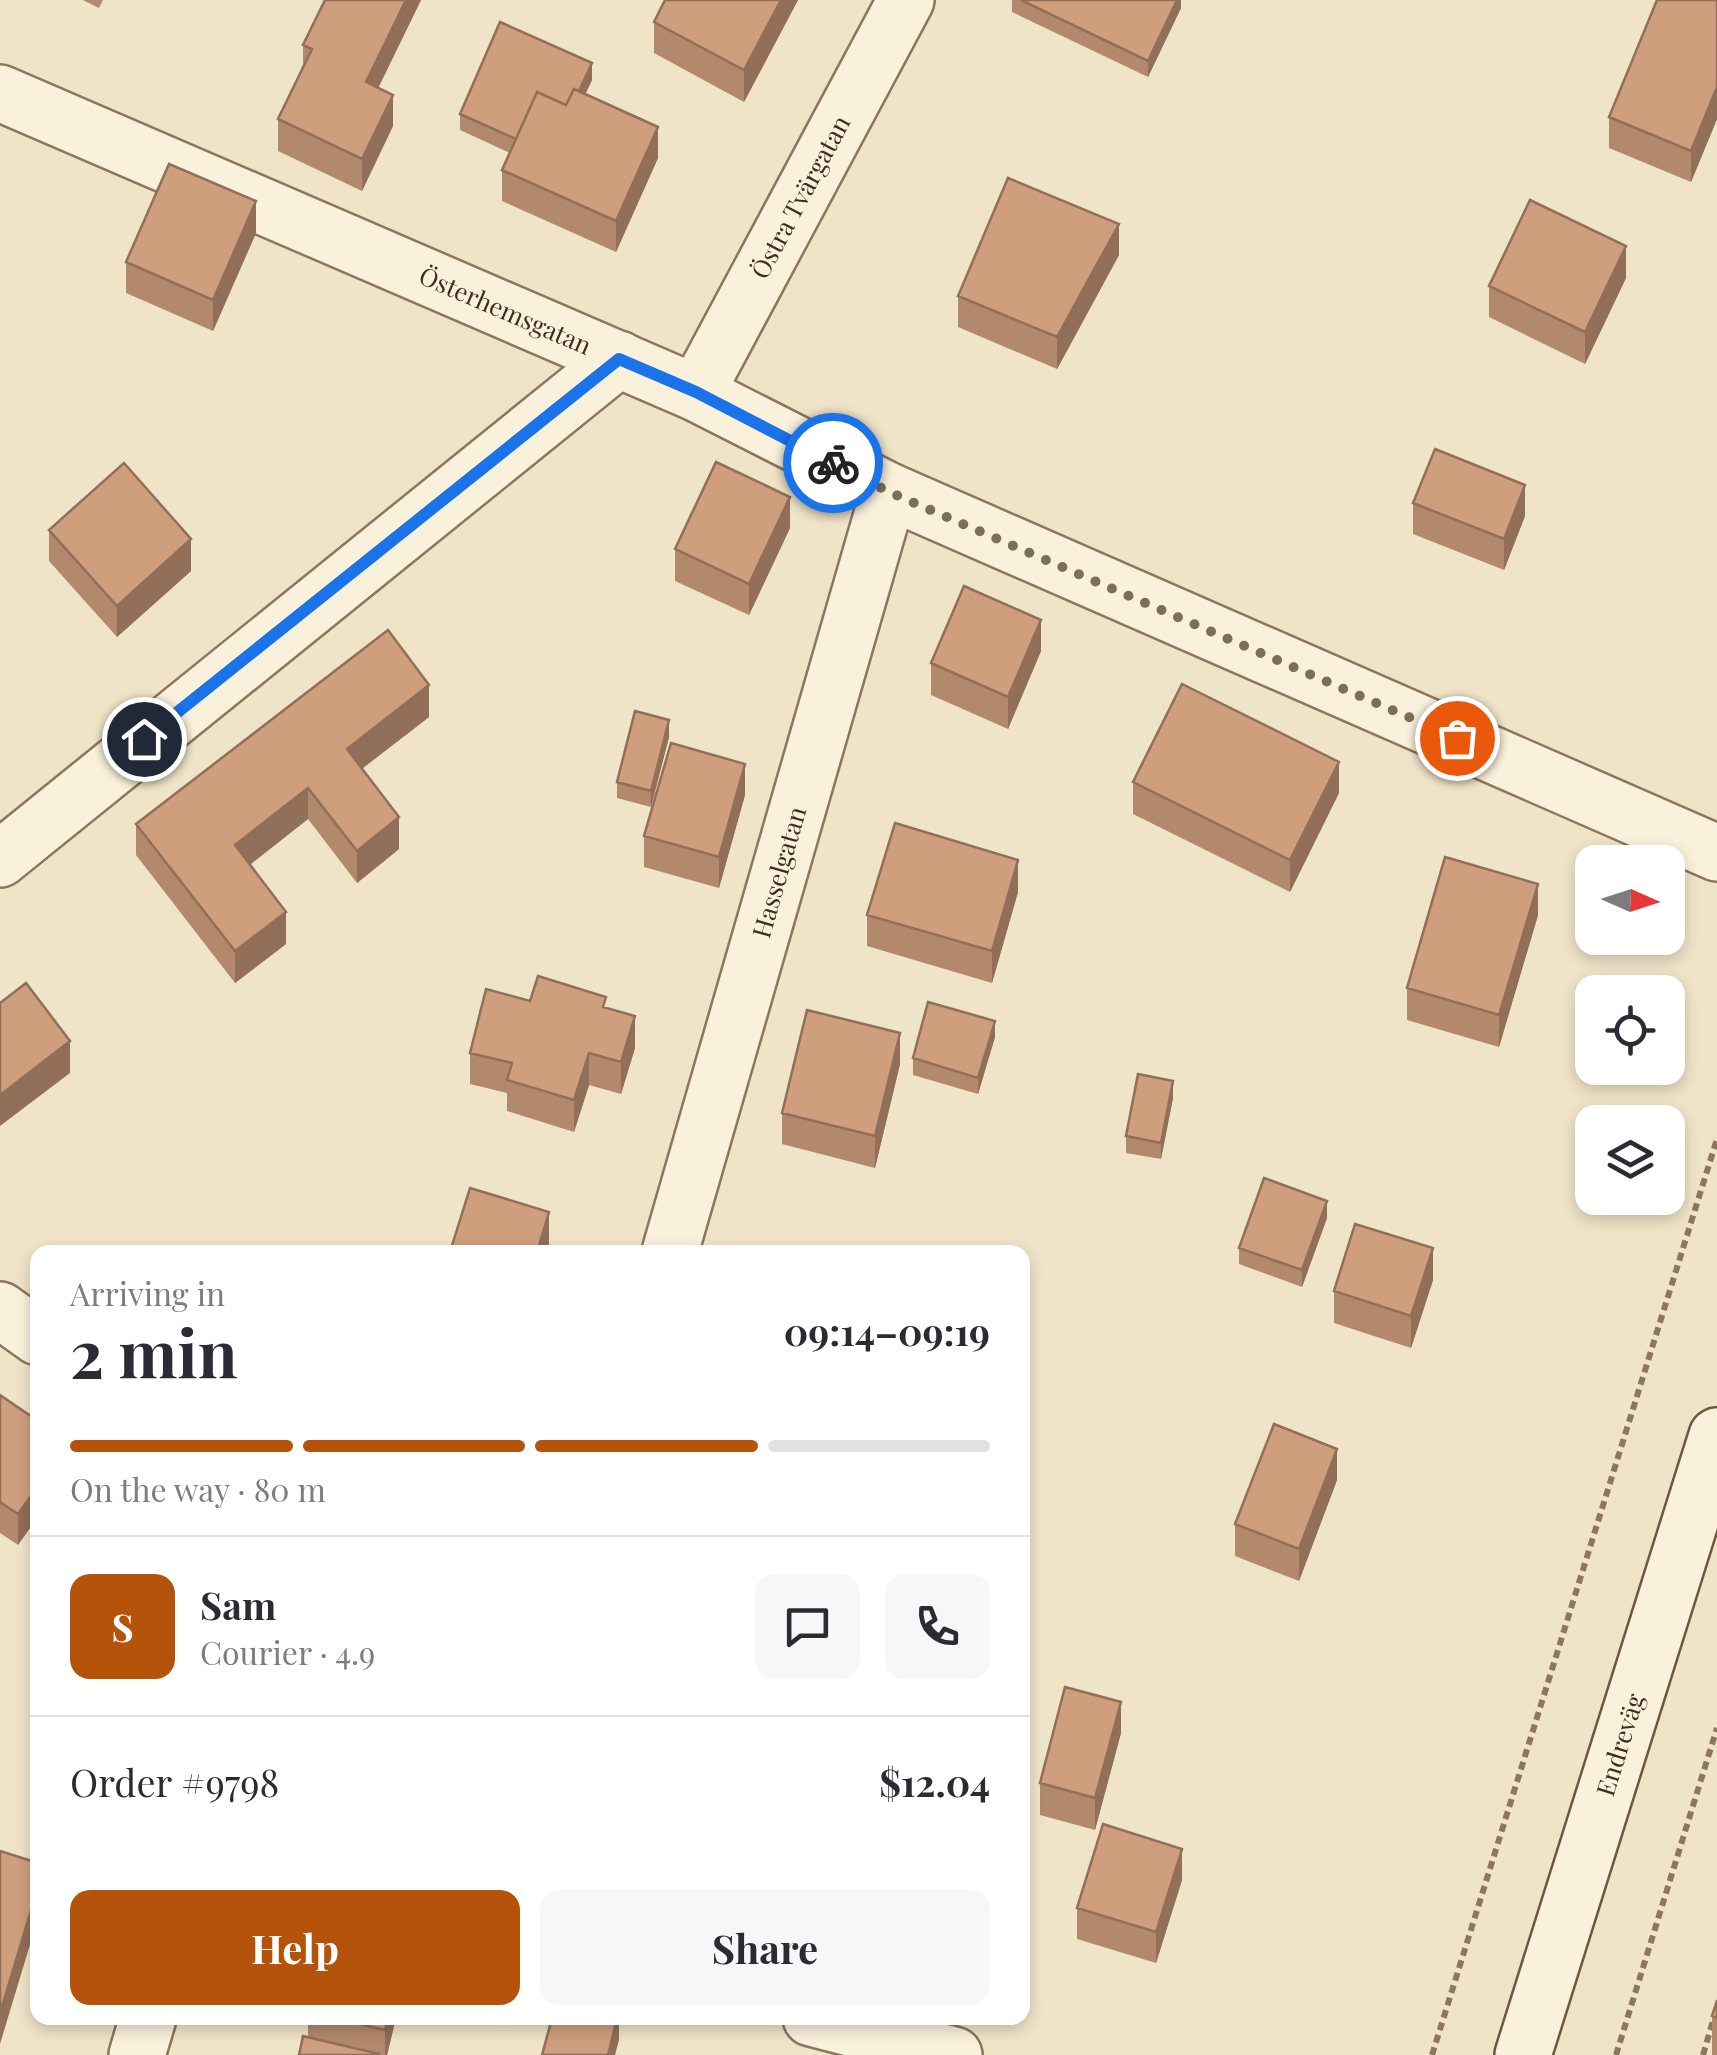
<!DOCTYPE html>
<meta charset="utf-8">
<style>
body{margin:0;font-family:"Playfair Display",serif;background:#f7f7f7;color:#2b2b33;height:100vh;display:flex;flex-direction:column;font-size:38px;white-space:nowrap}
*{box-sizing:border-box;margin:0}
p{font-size:32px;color:#7c7c81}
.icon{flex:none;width:55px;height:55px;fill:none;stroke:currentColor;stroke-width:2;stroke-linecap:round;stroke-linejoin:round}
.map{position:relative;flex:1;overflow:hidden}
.side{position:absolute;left:30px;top:1245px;width:1000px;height:780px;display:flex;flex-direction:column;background:#fff;border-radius:20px;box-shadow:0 5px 15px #0003}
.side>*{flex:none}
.needle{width:65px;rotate:93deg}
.buttons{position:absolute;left:1575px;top:845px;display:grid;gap:20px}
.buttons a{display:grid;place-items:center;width:110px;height:110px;border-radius:20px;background:#fff;box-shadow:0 5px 15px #0003;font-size:50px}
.pin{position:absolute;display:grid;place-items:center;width:85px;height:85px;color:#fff;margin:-42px;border:5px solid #fff;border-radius:50%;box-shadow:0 2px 10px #0007}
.courier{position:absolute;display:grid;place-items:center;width:100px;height:100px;margin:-50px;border:8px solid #1a73e8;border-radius:50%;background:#fff;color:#222;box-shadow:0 2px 12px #0007}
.summary em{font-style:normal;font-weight:700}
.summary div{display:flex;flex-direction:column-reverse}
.summary{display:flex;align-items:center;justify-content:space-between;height:170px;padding:0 40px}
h1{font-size:65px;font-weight:700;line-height:75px}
.bar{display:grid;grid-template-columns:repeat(4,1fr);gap:15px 10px;align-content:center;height:120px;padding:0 40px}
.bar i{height:12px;border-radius:8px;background:#e1e1e2}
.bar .current{background:#b45309}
.bar p{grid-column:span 4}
.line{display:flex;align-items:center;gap:25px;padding:0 40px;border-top:2px solid #e1e1e2}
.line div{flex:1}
.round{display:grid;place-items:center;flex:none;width:105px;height:105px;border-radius:20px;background:#f7f7f7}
.cta{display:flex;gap:20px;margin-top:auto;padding:20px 40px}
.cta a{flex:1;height:115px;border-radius:20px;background:#b45309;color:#fff;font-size:40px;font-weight:700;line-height:115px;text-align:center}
.cta a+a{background:#f7f7f7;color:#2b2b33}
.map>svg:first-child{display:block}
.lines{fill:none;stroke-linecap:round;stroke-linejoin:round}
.minor-casing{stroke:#8d765c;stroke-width:60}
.secondary-casing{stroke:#6f573f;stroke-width:60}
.path{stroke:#8d765c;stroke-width:6;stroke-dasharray:8 5;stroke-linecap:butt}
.minor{stroke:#faf1dc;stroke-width:55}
.secondary{stroke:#faf1dc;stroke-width:55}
.wall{fill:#b2896c}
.shaded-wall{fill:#916f58}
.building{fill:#cf9f7d;stroke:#916f58;stroke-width:2.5}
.done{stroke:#7c6e5b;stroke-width:10;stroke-dasharray:0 18}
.route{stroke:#1a73e8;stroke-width:12}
.labels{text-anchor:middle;stroke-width:10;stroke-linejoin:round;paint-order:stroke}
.street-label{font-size:25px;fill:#3d2e20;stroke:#f7eed8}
</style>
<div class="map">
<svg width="1717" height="2055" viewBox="0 0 1717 2055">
<rect width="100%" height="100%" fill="#f0e4c8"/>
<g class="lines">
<!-- minor casing -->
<g class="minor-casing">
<g id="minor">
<path id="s1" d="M 0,93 L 696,393 L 889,491 L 1717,853"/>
<path id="s2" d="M 696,393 L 906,0"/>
<path d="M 0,859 L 619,359"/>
<path id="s3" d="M 670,1252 L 889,491"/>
<path d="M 0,1310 L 38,1337"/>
<path d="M 811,2018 L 954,2055"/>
<path d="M 137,2055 L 148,2018"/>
</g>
</g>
<!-- secondary casing -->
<g class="secondary-casing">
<g id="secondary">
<path id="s4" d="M 1523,2055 L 1717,1436"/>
</g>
</g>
<!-- path -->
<path class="path" d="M 1432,2055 L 1717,1139
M 1616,2055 L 1717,1728
M 1703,2055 L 1717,2007"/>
<!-- minor -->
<use href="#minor" class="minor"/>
<!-- secondary -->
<use href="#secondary" class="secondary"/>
</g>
<!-- wall -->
<path class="wall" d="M 83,0 L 103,0 L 99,8 Z
M 325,0 L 421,0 L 378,88 L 393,126 L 362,191 L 278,151 L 278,119 L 303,68 L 303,45 Z
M 665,0 L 798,0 L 744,102 L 654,53 L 654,22 Z
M 1012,0 L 1181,0 L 1181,8 L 1148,77 L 1012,12 Z
M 1717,0 L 1717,119 L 1691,182 L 1609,148 L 1609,117 Z
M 592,80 L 585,94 L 658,158 L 616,252 L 502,201 L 502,170 L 510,153 L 460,130 L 460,114 Z
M 256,233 L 213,331 L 126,293 L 126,262 Z
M 1119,255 L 1057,369 L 958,327 L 958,296 Z
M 1626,278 L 1585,364 L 1489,317 L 1489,286 Z
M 1413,503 L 1525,516 L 1504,570 L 1413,534 Z
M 790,528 L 749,615 L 675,581 L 675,549 Z
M 49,530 L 191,571 L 117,637 L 49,561 Z
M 1041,651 L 1008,729 L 931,695 L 931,663 Z
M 429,717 L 362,769 L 399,849 L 357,883 L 308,819 L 250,865 L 286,944 L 235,983 L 136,855 L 136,824 Z
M 669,737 L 651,807 L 617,798 L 617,782 Z
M 1133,782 L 1339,793 L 1290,892 L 1133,814 Z
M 745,795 L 719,888 L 644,867 L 644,836 Z
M 1018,892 L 992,983 L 867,946 L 867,915 Z
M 1538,915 L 1499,1047 L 1407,1020 L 1407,988 Z
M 530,1001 L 606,1008 L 635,1048 L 621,1094 L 589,1085 L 574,1132 L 507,1111 L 507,1093 L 470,1084 L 470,1053 Z
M 995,1037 L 978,1094 L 913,1075 L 913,1058 Z
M 900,1064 L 875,1168 L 782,1144 L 782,1113 Z
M 1173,1098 L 1161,1159 L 1126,1153 L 1126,1136 Z
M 1327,1218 L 1302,1287 L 1239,1264 L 1239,1248 Z
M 1433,1280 L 1411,1348 L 1334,1323 L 1334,1291 Z
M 0,1395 L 38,1421 L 18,1545 L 0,1533 Z
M 1337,1480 L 1299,1581 L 1235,1556 L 1235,1524 Z
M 1121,1733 L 1095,1830 L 1040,1815 L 1040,1783 Z
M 1182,1880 L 1156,1963 L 1077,1939 L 1077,1908 Z
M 1717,2000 L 1717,2055 L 1712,2055 L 1712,2016 Z
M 308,2018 L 396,2018 L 387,2055 L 299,2055 L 308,2037 Z"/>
<!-- shaded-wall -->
<path class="shaded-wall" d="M 406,0 L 421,0 L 366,113 L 366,82 Z
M 781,0 L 798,0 L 744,102 L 744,70 Z
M 1177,0 L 1181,0 L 1181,8 L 1148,77 L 1148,61 Z
M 592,63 L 592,80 L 566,136 L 566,120 Z
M 1717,87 L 1717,119 L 1691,182 L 1691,151 Z
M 393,95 L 393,126 L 362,191 L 362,159 Z
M 658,127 L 658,158 L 616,252 L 616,221 Z
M 256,201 L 256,233 L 213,331 L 213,300 Z
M 1119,224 L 1119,255 L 1057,369 L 1057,337 Z
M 1626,246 L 1626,278 L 1585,364 L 1585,332 Z
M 1525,485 L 1525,516 L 1504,570 L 1504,539 Z
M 790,497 L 790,528 L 749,615 L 749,584 Z
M 191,539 L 191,571 L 117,637 L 117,606 Z
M 1041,620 L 1041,651 L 1008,729 L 1008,697 Z
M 429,685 L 429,717 L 347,780 L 347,749 Z
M 669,720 L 669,737 L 651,807 L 651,791 Z
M 1339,762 L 1339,793 L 1290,892 L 1290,860 Z
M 745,764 L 745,795 L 719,888 L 719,857 Z
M 308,788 L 308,819 L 235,876 L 235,845 Z
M 399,817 L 399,849 L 357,883 L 357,851 Z
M 1018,860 L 1018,892 L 992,983 L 992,951 Z
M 1538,884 L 1538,915 L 1499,1047 L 1499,1015 Z
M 286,912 L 286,944 L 235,983 L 235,951 Z
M 635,1016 L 635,1048 L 621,1094 L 621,1062 Z
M 995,1021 L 995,1037 L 978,1094 L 978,1078 Z
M 900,1033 L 900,1064 L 875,1168 L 875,1136 Z
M 70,1041 L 70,1073 L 0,1126 L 0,1095 Z
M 589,1053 L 589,1085 L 574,1132 L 574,1100 Z
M 1173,1081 L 1173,1098 L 1161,1159 L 1161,1143 Z
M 1327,1201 L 1327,1218 L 1302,1287 L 1302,1270 Z
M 549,1212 L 549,1244 L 546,1252 L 537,1252 Z
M 1433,1248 L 1433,1280 L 1411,1348 L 1411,1316 Z
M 1337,1449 L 1337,1480 L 1299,1581 L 1299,1549 Z
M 38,1486 L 38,1517 L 18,1545 L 18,1514 Z
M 1121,1702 L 1121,1733 L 1095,1830 L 1095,1798 Z
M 1182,1849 L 1182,1880 L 1156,1963 L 1156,1932 Z
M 38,1887 L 38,1918 L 0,2044 L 0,2013 Z
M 388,2018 L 396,2018 L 387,2055 L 385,2055 L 385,2030 Z
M 617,2018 L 619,2018 L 619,2040 L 615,2055 L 608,2055 Z"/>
<!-- building -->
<path class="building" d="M 325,0 L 406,0 L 366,82 L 393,95 L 362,159 L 278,119 L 312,49 L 303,45 Z
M 665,0 L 781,0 L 744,70 L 654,22 Z
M 1021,0 L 1177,0 L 1148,61 Z
M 1657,0 L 1717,0 L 1717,87 L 1691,151 L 1609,117 Z
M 500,22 L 592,63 L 579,91 L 574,89 L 566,105 L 537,92 L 516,139 L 460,114 Z
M 574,89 L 658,127 L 616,221 L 502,170 L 537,92 L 566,105 Z
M 169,164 L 256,201 L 213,300 L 126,262 Z
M 1008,178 L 1119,224 L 1057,337 L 958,296 Z
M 1530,200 L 1626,246 L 1585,332 L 1489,286 Z
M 1435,449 L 1525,485 L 1504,539 L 1413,503 Z
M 716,462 L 790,497 L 749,584 L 675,549 Z
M 124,463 L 191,539 L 117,606 L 49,530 Z
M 964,586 L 1041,620 L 1008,697 L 931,663 Z
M 388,630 L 429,685 L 347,749 L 399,817 L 357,851 L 308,788 L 235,845 L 286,912 L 235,951 L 136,824 Z
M 1182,684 L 1339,762 L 1290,860 L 1133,782 Z
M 635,711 L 669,720 L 651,791 L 617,782 Z
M 671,743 L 745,764 L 719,857 L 644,836 Z
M 895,823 L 1018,860 L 992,951 L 867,915 Z
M 1445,857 L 1538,884 L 1499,1015 L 1407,988 Z
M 538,976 L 606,997 L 603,1007 L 635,1016 L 621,1062 L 589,1053 L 574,1100 L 507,1080 L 512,1063 L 470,1053 L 486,989 L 530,1001 Z
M 26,983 L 70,1041 L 0,1095 L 0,1003 Z
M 928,1002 L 995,1021 L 978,1078 L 913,1058 Z
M 807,1010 L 900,1033 L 875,1136 L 782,1113 Z
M 1138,1074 L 1173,1081 L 1161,1143 L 1126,1136 Z
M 1264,1178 L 1327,1201 L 1302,1270 L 1239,1248 Z
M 470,1188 L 549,1212 L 537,1252 L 450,1252 Z
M 1355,1224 L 1433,1248 L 1411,1316 L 1334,1291 Z
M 0,1395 L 38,1421 L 38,1486 L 18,1514 L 0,1502 Z
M 1274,1424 L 1337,1449 L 1299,1549 L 1235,1524 Z
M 1065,1687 L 1121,1702 L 1095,1798 L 1040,1783 Z
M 1103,1824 L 1182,1849 L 1156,1932 L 1077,1908 Z
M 0,1851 L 38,1863 L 38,1887 L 0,2013 Z
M 1717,2000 L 1717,2018 L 1712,2016 Z
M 334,2018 L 388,2018 L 385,2030 Z
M 552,2018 L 617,2018 L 608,2055 L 542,2055 Z
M 303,2036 L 379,2054 L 379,2055 L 299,2055 Z"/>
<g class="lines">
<!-- done -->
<path class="done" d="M 833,463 L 889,492 L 1457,738"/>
<!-- route -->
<path class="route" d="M 144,739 L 619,359 L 696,392 L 833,463"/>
</g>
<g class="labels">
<!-- street labels -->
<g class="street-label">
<text dy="9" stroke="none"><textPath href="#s2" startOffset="222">Östra Tvärgatan</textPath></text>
<text dy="9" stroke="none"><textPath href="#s1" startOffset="550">Österhemsgatan</textPath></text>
<text dy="9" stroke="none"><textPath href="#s3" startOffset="395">Hasselgatan</textPath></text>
<text dy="9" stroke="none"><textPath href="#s4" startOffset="325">Endreväg</textPath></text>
</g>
</g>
</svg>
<div class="buttons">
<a><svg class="needle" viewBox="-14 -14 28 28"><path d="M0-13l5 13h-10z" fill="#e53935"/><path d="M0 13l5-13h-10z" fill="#7c7c81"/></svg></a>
<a><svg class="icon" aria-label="locate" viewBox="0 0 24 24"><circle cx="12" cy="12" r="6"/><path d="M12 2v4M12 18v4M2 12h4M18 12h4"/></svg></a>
<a><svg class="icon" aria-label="layers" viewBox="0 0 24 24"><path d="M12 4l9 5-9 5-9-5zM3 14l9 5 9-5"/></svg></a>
</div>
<div class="pin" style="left:1457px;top:738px;background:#ea580c"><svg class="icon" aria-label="bag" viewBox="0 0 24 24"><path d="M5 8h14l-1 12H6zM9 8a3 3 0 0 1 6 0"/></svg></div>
<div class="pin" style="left:144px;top:739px;background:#1f2937"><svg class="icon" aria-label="home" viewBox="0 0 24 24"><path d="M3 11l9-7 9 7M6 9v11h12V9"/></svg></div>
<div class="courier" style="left:833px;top:463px"><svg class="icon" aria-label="bike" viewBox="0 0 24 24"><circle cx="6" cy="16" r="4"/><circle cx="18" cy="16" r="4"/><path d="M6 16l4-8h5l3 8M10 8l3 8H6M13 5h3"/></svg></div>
<section class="side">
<div class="summary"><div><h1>2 min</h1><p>Arriving in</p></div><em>09:14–09:19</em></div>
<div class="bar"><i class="current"></i><i class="current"></i><i class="current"></i><i></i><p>On the way · 80 m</p></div>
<div class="line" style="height:180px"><b class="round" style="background:#b45309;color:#fff">S</b><div><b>Sam</b><p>Courier · 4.9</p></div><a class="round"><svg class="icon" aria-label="chat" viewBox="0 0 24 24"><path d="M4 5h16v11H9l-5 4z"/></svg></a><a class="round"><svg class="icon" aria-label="phone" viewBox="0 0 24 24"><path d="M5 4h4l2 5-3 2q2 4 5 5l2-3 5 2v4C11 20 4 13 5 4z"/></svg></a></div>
<div class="line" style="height:130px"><div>Order #9798</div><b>$12.04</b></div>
<div class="cta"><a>Help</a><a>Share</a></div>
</section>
</div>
